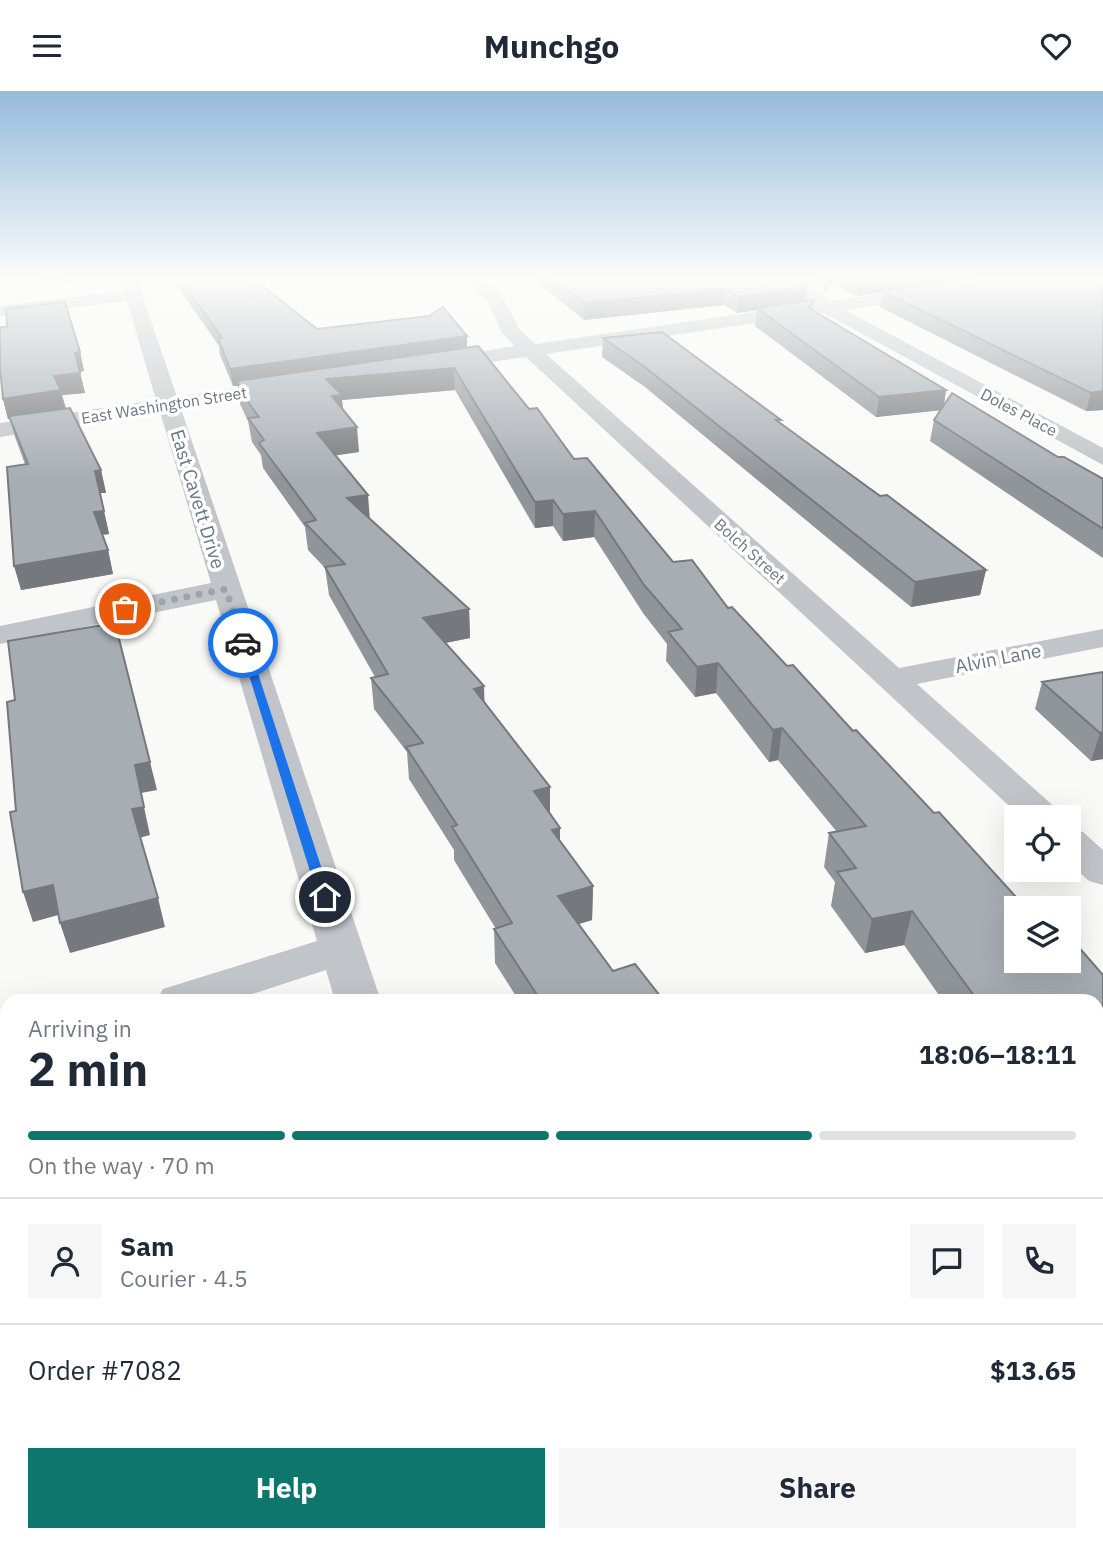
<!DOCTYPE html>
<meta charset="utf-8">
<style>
body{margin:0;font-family:"IBM Plex Sans",sans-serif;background:#f6f6f7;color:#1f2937;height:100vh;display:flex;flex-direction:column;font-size:26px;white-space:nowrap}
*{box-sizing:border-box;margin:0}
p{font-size:23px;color:#747a83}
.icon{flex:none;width:38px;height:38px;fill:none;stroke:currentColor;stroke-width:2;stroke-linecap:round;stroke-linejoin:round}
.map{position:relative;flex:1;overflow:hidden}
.side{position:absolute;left:0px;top:903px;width:1104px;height:548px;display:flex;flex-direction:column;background:#fff;border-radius:21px 21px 0 0;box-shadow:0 7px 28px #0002}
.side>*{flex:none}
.controls{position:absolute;left:1004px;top:714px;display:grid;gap:14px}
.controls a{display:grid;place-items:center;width:77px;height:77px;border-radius:0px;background:#fff;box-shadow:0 7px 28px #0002;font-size:35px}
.pin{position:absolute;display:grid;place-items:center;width:60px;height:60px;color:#fff;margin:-30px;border:4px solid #fff;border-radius:50%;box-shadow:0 2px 7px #0007}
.courier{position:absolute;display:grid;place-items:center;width:70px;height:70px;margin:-35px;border:5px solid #1a73e8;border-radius:50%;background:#fff;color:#222;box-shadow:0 2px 9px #0007}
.overview em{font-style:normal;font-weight:800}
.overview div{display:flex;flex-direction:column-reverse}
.overview{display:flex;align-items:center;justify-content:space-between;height:119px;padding:0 28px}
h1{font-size:46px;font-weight:800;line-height:52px}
.bar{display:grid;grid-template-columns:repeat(4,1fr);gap:10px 7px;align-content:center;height:84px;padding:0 28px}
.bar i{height:9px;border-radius:5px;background:#e0e1e3}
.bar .active{background:#0f766e}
.bar p{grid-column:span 4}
.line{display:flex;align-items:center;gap:18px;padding:0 28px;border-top:2px solid #e0e1e3}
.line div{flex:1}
.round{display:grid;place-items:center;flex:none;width:74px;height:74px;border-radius:0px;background:#f6f6f7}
.button{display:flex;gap:14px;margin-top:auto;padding:14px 28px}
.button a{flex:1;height:80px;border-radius:0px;background:#0f766e;color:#fff;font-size:28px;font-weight:800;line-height:80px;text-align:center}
.button a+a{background:#f6f6f7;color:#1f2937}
header{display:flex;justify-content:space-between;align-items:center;height:91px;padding:0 28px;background:#fff;font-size:32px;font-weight:800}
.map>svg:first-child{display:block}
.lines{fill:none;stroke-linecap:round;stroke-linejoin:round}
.minor{fill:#c1c4c8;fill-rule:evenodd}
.wall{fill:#90959a}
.shaded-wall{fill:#75797d}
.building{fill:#a7adb3;stroke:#75797d;stroke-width:2}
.route{fill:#1a73e8}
.done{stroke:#9da5ac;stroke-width:7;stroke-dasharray:0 12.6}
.labels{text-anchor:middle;stroke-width:7;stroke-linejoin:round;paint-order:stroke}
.far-street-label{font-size:16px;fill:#6c7884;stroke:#fff}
.street-label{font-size:19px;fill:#6c7884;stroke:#fff}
</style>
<header><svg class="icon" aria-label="menu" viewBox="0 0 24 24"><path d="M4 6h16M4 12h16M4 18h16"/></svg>Munchgo<svg class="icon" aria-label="heart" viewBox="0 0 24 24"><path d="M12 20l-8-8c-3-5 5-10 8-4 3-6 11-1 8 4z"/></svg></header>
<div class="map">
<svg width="1103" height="1450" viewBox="0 0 1103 1450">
<rect width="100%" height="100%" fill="#f9f9f7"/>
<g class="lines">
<!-- minor -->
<path class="minor" d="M 120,186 L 136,186 L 177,306 L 289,289 L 300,295 L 289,301 L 181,318 L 381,910 L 335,910 L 326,879 L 231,910 L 156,910 L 163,898 L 317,850 L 216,509 L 0,553 L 0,535 L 211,492 L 160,321 L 0,346 L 0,332 L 156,309 L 127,210 L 0,225 L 0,215 L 124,200 Z
M 462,186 L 480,186 L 501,203 L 520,239 L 535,253 L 809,213 L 787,186 L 804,186 L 830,210 L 1002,186 L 1042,186 L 1034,191 L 845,219 L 1103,357 L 1103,374 L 824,222 L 546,263 L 899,577 L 1103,538 L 1103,556 L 917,593 L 1057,718 L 1062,726 L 1021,726 L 526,266 L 435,279 L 428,277 L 425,273 L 428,269 L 515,255 L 502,242 L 487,210 Z
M 1069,738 L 1083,741 L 1103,759 L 1103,794 L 1089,790 L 1069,772 Z
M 7,948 L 7,984 L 0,986 L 0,950 Z
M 516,1444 L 584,1444 L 587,1450 L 519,1450 Z"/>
</g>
<!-- wall -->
<path class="wall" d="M 0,186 L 68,186 L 69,191 Z
M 171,186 L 251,186 L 317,238 L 467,245 L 467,257 L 529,318 L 574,368 L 673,471 L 728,517 L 853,640 L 934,722 L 1026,817 L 1103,884 L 1103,1059 L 1097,1053 L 1097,910 L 943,910 L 904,854 L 865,862 L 831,815 L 835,791 L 824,776 L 829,742 L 837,741 L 778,669 L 769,671 L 716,602 L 695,606 L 666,570 L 667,553 L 643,522 L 594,446 L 563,450 L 553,435 L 535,437 L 455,299 L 342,309 L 343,319 L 359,361 L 335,364 L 370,428 L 469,518 L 470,547 L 445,552 L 485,611 L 550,696 L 550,722 L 560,750 L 593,795 L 592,829 L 579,833 L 613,880 L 664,910 L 519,910 L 495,872 L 494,838 L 496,838 L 454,769 L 454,759 L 409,688 L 407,661 L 374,618 L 371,587 L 375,586 L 329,504 L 325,477 L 308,459 L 305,436 L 263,377 L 261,364 L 252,351 L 248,330 L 240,313 L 238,295 L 233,295 L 220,264 L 219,255 Z
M 531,186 L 799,186 L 805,210 L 813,219 L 946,299 L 944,314 L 1103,388 L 1103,467 L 930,350 L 934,329 L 940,319 L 876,326 L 755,235 L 757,219 L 737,222 L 724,214 L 584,229 Z
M 807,186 L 1103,186 L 1103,319 L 1086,320 L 880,216 L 882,201 L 857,205 L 831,192 L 826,202 Z
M 603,247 L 780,333 L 986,479 L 980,504 L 911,516 L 645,296 L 602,266 Z
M 80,261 L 84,280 L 80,281 L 85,302 L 62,304 L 66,317 L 101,379 L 106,402 L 100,402 L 109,443 L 102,444 L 108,459 L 113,483 L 21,499 L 25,373 L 15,346 L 10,328 L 8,328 L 3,308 Z
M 1103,581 L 1103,668 L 1091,670 L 1035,618 L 1042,591 Z
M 772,1444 L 922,1444 L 926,1450 L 774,1450 Z"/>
<!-- shaded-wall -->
<path class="shaded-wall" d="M 828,186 L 832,186 L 831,192 L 826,202 Z
M 883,186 L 987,186 L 857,205 L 859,189 Z
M 807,196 L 805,212 L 757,217 L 757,219 L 737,222 L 738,206 Z
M 725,198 L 724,214 L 584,229 L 585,212 Z
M 467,245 L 467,262 L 237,290 L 238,295 L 233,295 L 230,278 Z
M 80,261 L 84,280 L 79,281 L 75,262 Z
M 454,277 L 455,299 L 342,309 L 344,327 L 335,329 L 326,288 Z
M 80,282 L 85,302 L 62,304 L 66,320 L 8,328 L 3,308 L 54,285 Z
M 946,299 L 943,319 L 876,326 L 879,306 Z
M 1103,300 L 1103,319 L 1086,320 L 1091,302 Z
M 357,336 L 359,361 L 319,367 L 317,342 Z
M 101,379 L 106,402 L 100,402 L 109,443 L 99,444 L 94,421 L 95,380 Z
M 368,404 L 370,430 L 347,407 Z
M 553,409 L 553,435 L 535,437 L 535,411 Z
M 595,420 L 594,446 L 563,450 L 563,423 Z
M 108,459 L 113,483 L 21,499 L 14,475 Z
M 986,479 L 980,504 L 911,516 L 915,491 Z
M 469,518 L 470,547 L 425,556 L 423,527 Z
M 718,572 L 716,602 L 695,606 L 697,576 Z
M 484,595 L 485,626 L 474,598 Z
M 782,637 L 778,669 L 769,671 L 773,639 Z
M 1103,641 L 1103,668 L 1091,670 L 1100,642 Z
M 150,671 L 157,699 L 141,702 L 150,744 L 139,747 L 132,718 L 135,674 Z
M 550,696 L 550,728 L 534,700 Z
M 560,737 L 560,770 L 552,739 Z
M 53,794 L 62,823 L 33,831 L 23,801 Z
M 593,795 L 592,829 L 558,839 L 558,805 Z
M 158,807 L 165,836 L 70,862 L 60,832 Z
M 912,820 L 904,854 L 865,862 L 872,828 Z"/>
<!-- building -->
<path class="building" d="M 179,186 L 251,186 L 317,238 L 429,225 L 443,216 L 467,245 L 230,278 L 218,247 L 222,247 Z
M 550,186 L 799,186 L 807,196 L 738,206 L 725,198 L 585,212 Z
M 852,186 L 883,186 L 859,189 Z
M 987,186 L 1103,186 L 1103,300 L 1091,302 L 882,200 Z
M 814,209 L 809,217 L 946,299 L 879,306 L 757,217 Z
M 65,211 L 80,261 L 75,262 L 80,282 L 54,285 L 61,299 L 3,308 L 0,277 L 0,236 L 7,236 L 6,218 Z
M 662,241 L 781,329 L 776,329 L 880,405 L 887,404 L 986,479 L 915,491 L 646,277 L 603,247 Z
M 478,255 L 529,318 L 537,317 L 574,368 L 587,367 L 673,471 L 692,469 L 728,517 L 732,516 L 787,575 L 793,574 L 853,640 L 856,639 L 934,722 L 939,721 L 1026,817 L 1017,817 L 1017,870 L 1069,870 L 1069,845 L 1103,884 L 1103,1008 L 1097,1002 L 1097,910 L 978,910 L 912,820 L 872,828 L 837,781 L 856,777 L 829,742 L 866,735 L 782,637 L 773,639 L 718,572 L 697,576 L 668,541 L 682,538 L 644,494 L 595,420 L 563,423 L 553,409 L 535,411 L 454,277 L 326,288 L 342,304 L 332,305 L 357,336 L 317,342 L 368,404 L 347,407 L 469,518 L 423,527 L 484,595 L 474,598 L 550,696 L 534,700 L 560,737 L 552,739 L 593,795 L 558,805 L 613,880 L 635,873 L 664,910 L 541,910 L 494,838 L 512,832 L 452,736 L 457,734 L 406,656 L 423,652 L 371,587 L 388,583 L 325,476 L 345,473 L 305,432 L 316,429 L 259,352 L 264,349 L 248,327 L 259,326 L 243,304 L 237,290 Z
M 952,302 L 1058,366 L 1064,366 L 1103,388 L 1103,438 L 934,329 Z
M 70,317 L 101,379 L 95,380 L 104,420 L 94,421 L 108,459 L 14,475 L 7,376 L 28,373 L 9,325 Z
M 115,532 L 150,671 L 135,674 L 144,716 L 132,718 L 158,807 L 60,832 L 53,794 L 23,801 L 10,721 L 16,720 L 7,611 L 15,609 L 8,550 Z
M 1103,581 L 1103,641 L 1100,642 L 1042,591 Z
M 7,1010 L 7,1094 L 0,1056 L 0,1012 Z
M 7,1375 L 7,1410 L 3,1376 Z
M 11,1444 L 260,1444 L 262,1450 L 12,1450 Z
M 791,1444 L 922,1444 L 926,1450 L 794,1450 Z"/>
<!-- sky -->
<linearGradient id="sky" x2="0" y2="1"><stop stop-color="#95badb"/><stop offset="0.48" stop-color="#fcfcfb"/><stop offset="1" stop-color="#fcfcfb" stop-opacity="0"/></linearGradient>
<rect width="1103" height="389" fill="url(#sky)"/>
<!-- route -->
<path class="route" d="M 243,550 L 248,552 L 331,806 L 329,809 L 318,806 L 239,552 Z"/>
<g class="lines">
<!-- done -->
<path class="done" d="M 125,518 L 226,498 L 243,552"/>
</g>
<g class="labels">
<!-- far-street labels -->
<g class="far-street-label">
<text transform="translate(164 314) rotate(-9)" y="6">East Washington Street</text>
<text transform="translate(1019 321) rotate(28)" y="6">Doles Place</text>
<text transform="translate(750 460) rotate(42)" y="6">Bolch Street</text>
</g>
<!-- street labels -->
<g class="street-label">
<text transform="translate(198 408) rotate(73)" y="7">East Cavett Drive</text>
<text transform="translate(998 567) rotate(-11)" y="7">Alvin Lane</text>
</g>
</g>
</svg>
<div class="controls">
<a><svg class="icon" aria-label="locate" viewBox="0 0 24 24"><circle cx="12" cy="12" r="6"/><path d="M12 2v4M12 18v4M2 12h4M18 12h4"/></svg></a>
<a><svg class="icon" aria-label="layers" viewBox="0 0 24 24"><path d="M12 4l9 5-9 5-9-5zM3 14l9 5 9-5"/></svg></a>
</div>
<div class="pin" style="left:125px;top:518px;background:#ea580c"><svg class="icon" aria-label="bag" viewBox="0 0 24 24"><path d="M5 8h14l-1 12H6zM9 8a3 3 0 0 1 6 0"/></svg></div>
<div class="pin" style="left:325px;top:806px;background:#1f2937"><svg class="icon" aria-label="home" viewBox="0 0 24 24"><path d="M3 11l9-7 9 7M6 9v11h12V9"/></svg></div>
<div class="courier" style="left:243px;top:552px"><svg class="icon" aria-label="car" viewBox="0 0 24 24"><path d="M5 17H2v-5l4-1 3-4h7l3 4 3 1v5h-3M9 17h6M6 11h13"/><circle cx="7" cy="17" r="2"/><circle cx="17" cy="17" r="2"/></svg></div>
<section class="side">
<div class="overview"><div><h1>2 min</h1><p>Arriving in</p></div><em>18:06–18:11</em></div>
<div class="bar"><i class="active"></i><i class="active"></i><i class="active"></i><i></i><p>On the way · 70 m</p></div>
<div class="line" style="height:126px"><a class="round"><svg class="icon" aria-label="person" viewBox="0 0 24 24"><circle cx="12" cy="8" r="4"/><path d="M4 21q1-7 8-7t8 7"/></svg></a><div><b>Sam</b><p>Courier · 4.5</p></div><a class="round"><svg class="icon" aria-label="chat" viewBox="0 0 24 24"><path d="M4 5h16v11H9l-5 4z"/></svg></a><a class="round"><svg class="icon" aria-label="phone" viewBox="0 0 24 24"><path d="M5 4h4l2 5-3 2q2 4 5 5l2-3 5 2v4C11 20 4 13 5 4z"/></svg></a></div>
<div class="line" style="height:91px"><div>Order #7082</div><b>$13.65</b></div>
<div class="button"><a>Help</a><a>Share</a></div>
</section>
</div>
